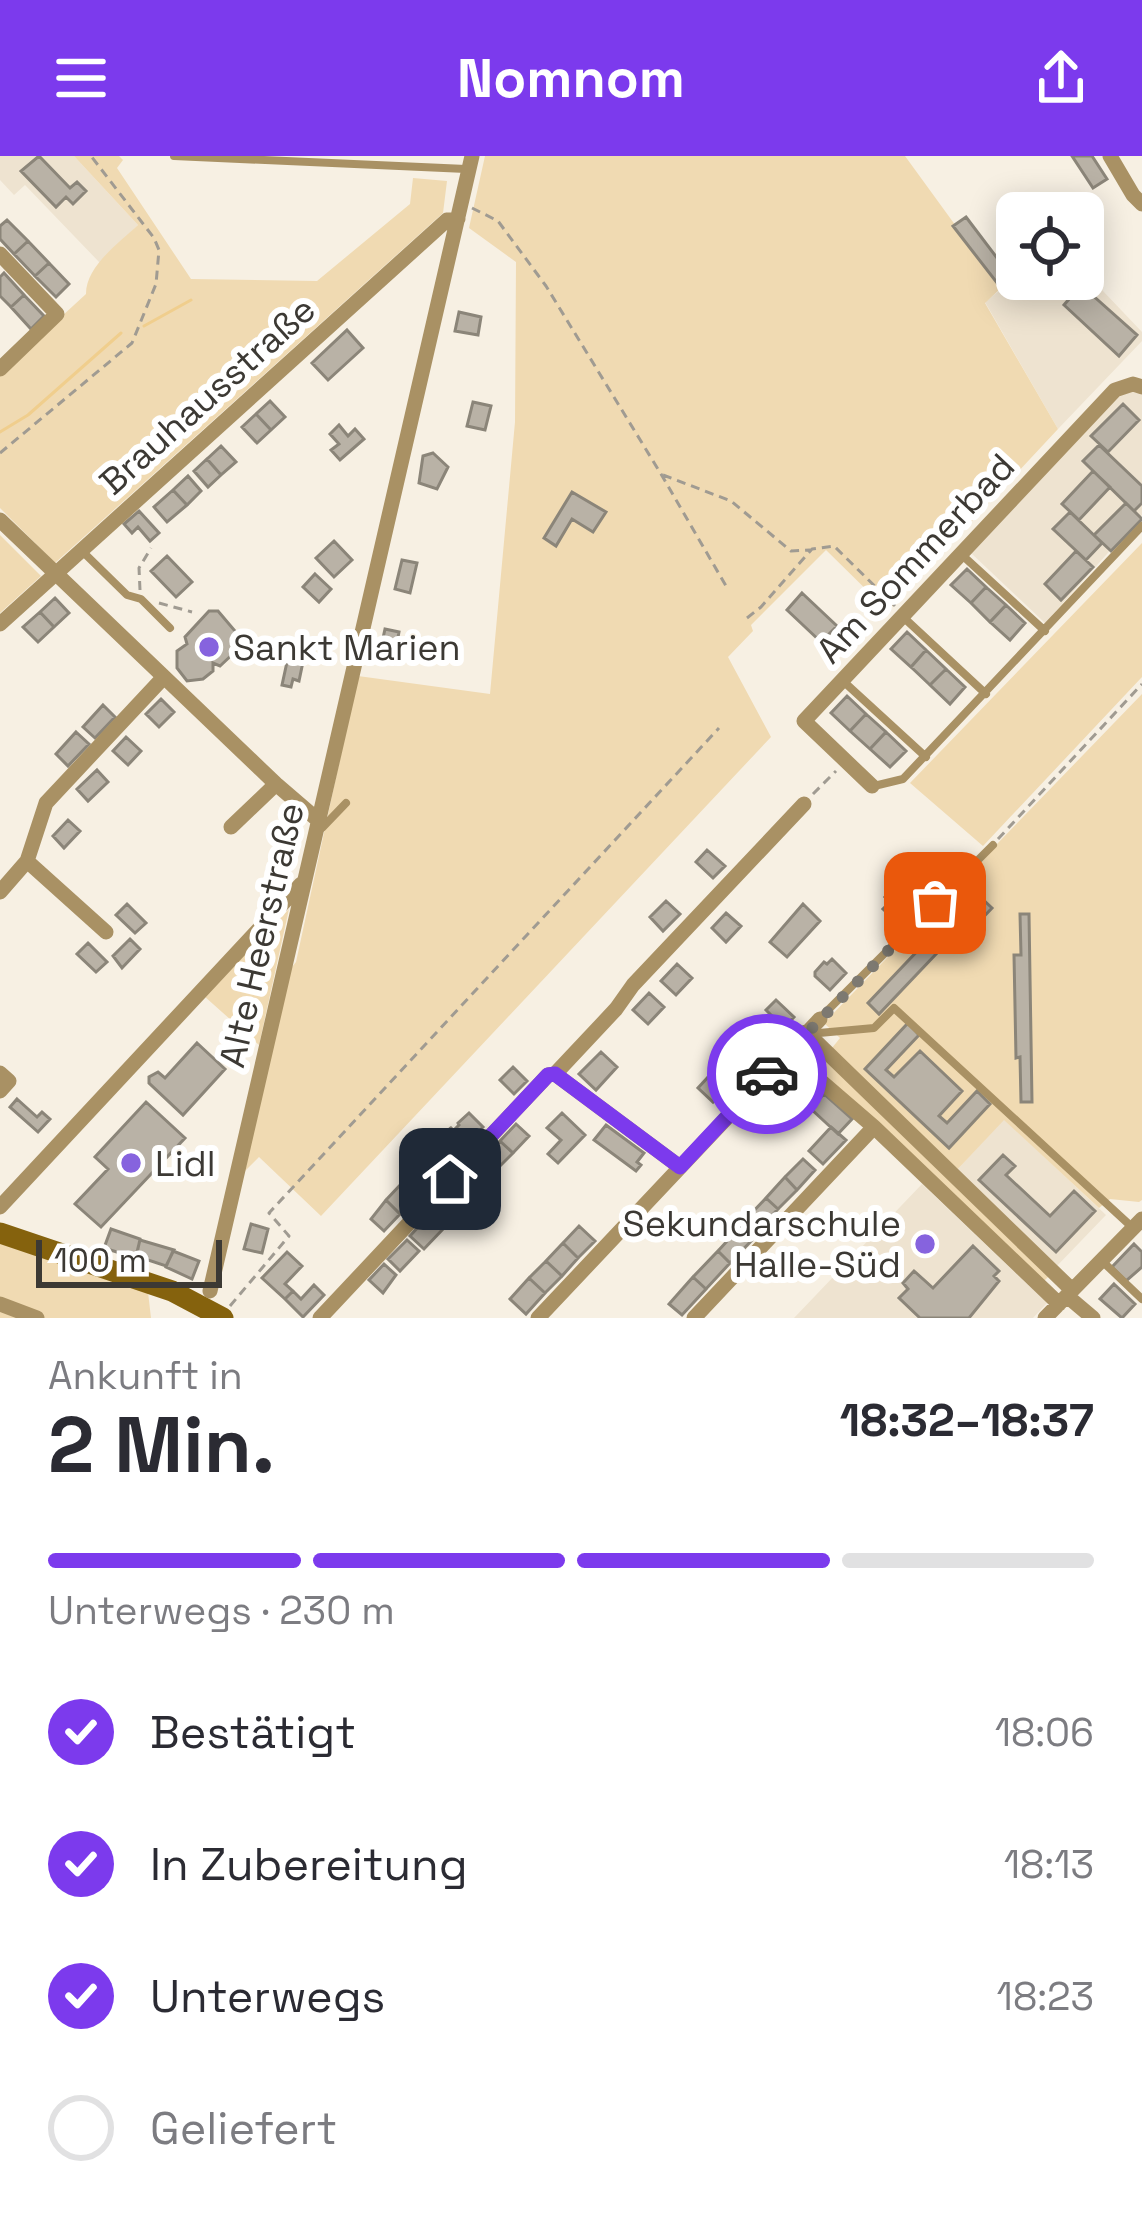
<!DOCTYPE html>
<html lang="de">
<meta charset="utf-8">
<style>
body{margin:0;font-family:"Space Grotesk",sans-serif;background:#f2f2f3;color:#2b2b33;height:100vh;display:flex;flex-direction:column;font-size:45px;white-space:nowrap}
*{box-sizing:border-box;margin:0}
p{font-size:39px;color:#7c7c81}
.icon{flex:none;width:66px;height:66px;fill:none;stroke:currentColor;stroke-width:2;stroke-linecap:round;stroke-linejoin:round}
.map{position:relative;height:1162px;overflow:hidden}
.drawer{display:flex;flex-direction:column;background:#fff;flex:1}
.drawer>*{flex:none}
.buttons{position:absolute;left:996px;top:36px;display:grid;gap:24px}
.buttons a{display:grid;place-items:center;width:108px;height:108px;border-radius:18px;background:#fff;box-shadow:0 6px 30px #0003;font-size:60px}
.scale{position:absolute;left:36px;bottom:30px;width:186px;box-sizing:border-box;padding-left:12px;border:6px solid #3c3934;border-top:0;font-size:33px;line-height:42px;white-space:nowrap;color:#3c3934;-webkit-text-stroke:9px #fff;paint-order:stroke}
.pin{position:absolute;display:grid;place-items:center;width:102px;height:102px;color:#fff;margin:-51px;border-radius:24px;box-shadow:0 6px 18px #0006}
.courier{position:absolute;display:grid;place-items:center;width:120px;height:120px;margin:-60px;border:9px solid #7c3aed;border-radius:50%;background:#fff;color:#222;box-shadow:0 3px 15px #0007}
.head em{font-style:normal;font-weight:800}
.head div{display:flex;flex-direction:column-reverse}
.head{display:flex;align-items:center;justify-content:space-between;height:204px;padding:0 48px}
h1{font-size:78px;font-weight:800;line-height:90px}
.bar{display:grid;grid-template-columns:repeat(4,1fr);gap:18px 12px;align-content:center;height:144px;padding:0 48px}
.bar i{height:15px;border-radius:9px;background:#e1e1e2}
.bar .selected{background:#7c3aed}
.bar p{grid-column:span 4}
ol{padding:0 48px;list-style:none}
li{display:flex;align-items:center;gap:36px;height:132px}
li p{margin-inline-start:auto}
li .icon{padding:12px;border-radius:50%;background:#7c3aed;color:#fff;stroke-width:4}
li:last-child{color:#7c7c81}
li i{width:66px;height:66px;border:6px solid #e1e1e2;border-radius:50%}
header{display:flex;justify-content:space-between;align-items:center;height:156px;padding:0 48px;background:#7c3aed;color:#fff;font-size:54px;font-weight:800}
.map>svg:first-child{display:block}
.built{fill:#eee3d0}
.green{fill:#f0dab2}
.lines{fill:none;stroke-linecap:round;stroke-linejoin:round}
.stream{stroke:#f0ce8d;stroke-width:3}
.building{fill:#b9b2a6;stroke:#8b8579;stroke-width:3}
.path{stroke:#a09b92;stroke-width:3;stroke-dasharray:9 6;stroke-linecap:butt}
.lane{stroke:#a99164;stroke-width:8}
.street{stroke:#a99164;stroke-width:15}
.secondary{stroke:#85620d;stroke-width:21}
.done{stroke:#7d7971;stroke-width:12;stroke-dasharray:0 21.6}
.route{stroke:#7c3aed;stroke-width:15}
.poi-dot{fill:#8663de;stroke:#fff;stroke-width:4.5}
.labels{text-anchor:middle;stroke-width:12;stroke-linejoin:round;paint-order:stroke}
.street-label{font-size:36px;fill:#3c3934;stroke:#fff}
.poi-label{font-size:36px;fill:#3c3934;stroke:#fff;text-anchor:start}
</style>
<header><svg class="icon" aria-label="menu" viewBox="0 0 24 24"><path d="M4 6h16M4 12h16M4 18h16"/></svg>Nomnom<svg class="icon" aria-label="share" viewBox="0 0 24 24"><path d="M12 15V3M7 8l5-5 5 5M5 13v7h14v-7"/></svg></header>
<div class="map">
<svg width="1142" height="1162" viewBox="0 0 1142 1162">
<rect width="100%" height="100%" fill="#f7f0e3"/>
<!-- built -->
<path class="built" d="M 0,0 L 74,0 L 138,69 L 100,107 L 25,29 L 14,39 L 0,24 Z
M 1083,114 L 1142,176 L 1142,185 L 1058,273 L 985,146 L 1017,121 L 1017,123 L 1083,123 Z
M 1131,232 L 1142,235 L 1142,359 L 1045,467 L 971,397 L 1117,239 Z
M 1004,963 L 1106,1059 L 1055,1112 L 955,1016 Z
M 922,1028 L 1047,1147 L 1033,1162 L 794,1162 Z"/>
<!-- green -->
<path class="green" d="M 74,0 L 119,0 L 123,4 L 117,12 L 191,123 L 317,125 L 410,48 L 413,22 L 447,25 L 443,57 L 55,407 L 0,352 L 0,217 L 86,138 C 86,110 119,87 138,69 Z
M 485,0 L 905,0 L 1001,132 L 985,147 L 1058,273 L 888,455 L 826,394 L 751,469 L 753,475 L 728,501 L 771,581 L 321,1060 L 259,1001 L 245,1015 L 288,816 L 296,806 L 358,520 L 490,538 L 515,266 L 516,106 L 469,72 Z
M 0,379 L 41,420 L 0,457 Z
M 1142,387 L 1142,521 L 983,690 L 910,627 Z
M 1142,538 L 1142,1044 L 1139,1046 L 1110,1043 L 1099,1052 L 1004,964 L 955,1016 L 832,892 L 840,882 L 824,867 Z
M 289,753 L 259,889 L 204,840 Z
M 815,886 L 1051,1118 L 1041,1128 L 799,902 Z
M 0,1086 L 148,1136 L 151,1162 L 0,1162 Z"/>
<g class="lines">
<!-- stream -->
<path class="stream" d="M 144,170 L 191,144
M 0,276 L 28,259 L 121,177"/>
</g>
<!-- building -->
<path class="building" d="M 39,0 L 70,32 L 77,26 L 86,35 L 73,48 L 66,41 L 56,51 L 21,15 Z
M 1072,0 L 1092,0 L 1107,23 L 1093,32 Z
M 966,61 L 1013,123 L 1001,132 L 953,70 Z
M 7,64 L 28,85 L 14,98 L 0,83 L 0,70 Z
M 28,85 L 49,107 L 35,120 L 14,98 Z
M 49,107 L 69,128 L 56,141 L 35,120 Z
M 4,117 L 24,139 L 11,151 L 0,140 L 0,121 Z
M 1081,129 L 1137,179 L 1119,200 L 1064,149 Z
M 24,139 L 44,160 L 31,173 L 11,151 Z
M 459,156 L 481,161 L 478,179 L 455,175 Z
M 347,174 L 363,192 L 328,224 L 312,207 Z
M 270,245 L 285,261 L 271,274 L 256,258 Z
M 473,246 L 491,250 L 485,274 L 467,270 Z
M 1123,248 L 1139,264 L 1108,296 L 1091,280 Z
M 256,258 L 271,274 L 257,287 L 242,271 Z
M 339,269 L 348,280 L 355,273 L 364,283 L 340,304 L 331,294 L 339,288 L 330,278 Z
M 1099,289 L 1142,330 L 1142,347 L 1134,355 L 1083,305 Z
M 221,290 L 236,306 L 221,319 L 207,303 Z
M 433,297 L 448,311 L 437,333 L 419,327 L 423,300 Z
M 207,303 L 221,319 L 208,331 L 194,315 Z
M 1093,315 L 1110,331 L 1079,364 L 1062,348 Z
M 188,320 L 201,335 L 187,349 L 173,334 Z
M 173,334 L 187,349 L 167,366 L 154,351 Z
M 572,336 L 606,356 L 593,376 L 572,363 L 556,390 L 544,382 Z
M 1126,347 L 1142,363 L 1111,395 L 1094,379 Z
M 139,355 L 159,377 L 150,385 L 138,371 L 132,377 L 124,368 Z
M 1070,356 L 1102,387 L 1086,404 L 1053,373 Z
M 334,385 L 352,404 L 334,421 L 316,402 Z
M 1076,395 L 1093,411 L 1061,444 L 1045,428 Z
M 167,400 L 192,426 L 176,441 L 151,415 Z
M 402,404 L 417,407 L 410,437 L 395,433 Z
M 967,413 L 986,431 L 971,447 L 951,429 Z
M 315,418 L 331,433 L 319,446 L 303,431 Z
M 986,431 L 1006,449 L 990,466 L 971,447 Z
M 802,437 L 837,470 L 821,486 L 787,454 Z
M 55,442 L 69,457 L 54,471 L 40,456 Z
M 1006,449 L 1025,467 L 1010,484 L 990,466 Z
M 209,455 L 218,455 L 235,475 L 236,495 L 220,510 L 213,507 L 213,515 L 203,523 L 187,525 L 177,512 L 177,495 L 187,488 L 185,481 Z
M 40,456 L 54,471 L 38,486 L 23,471 Z
M 385,473 L 399,476 L 393,508 L 378,505 Z
M 907,476 L 926,494 L 911,511 L 891,493 Z
M 926,494 L 946,513 L 930,529 L 911,511 Z
M 297,500 L 304,501 L 299,525 L 293,523 L 291,531 L 282,529 L 287,506 L 295,508 Z
M 946,513 L 965,531 L 950,548 L 930,529 Z
M 847,540 L 866,558 L 850,575 L 831,557 Z
M 161,543 L 174,556 L 159,571 L 146,558 Z
M 103,549 L 115,561 L 95,582 L 83,571 Z
M 866,558 L 886,576 L 870,593 L 850,575 Z
M 76,576 L 89,588 L 68,610 L 56,598 Z
M 886,576 L 906,595 L 890,611 L 870,593 Z
M 126,581 L 141,595 L 128,609 L 113,595 Z
M 97,614 L 108,626 L 88,645 L 77,633 Z
M 68,664 L 80,675 L 64,692 L 53,680 Z
M 707,694 L 725,710 L 713,722 L 696,706 Z
M 927,699 L 940,711 L 922,729 L 910,717 Z
M 894,732 L 911,748 L 896,765 L 883,753 L 890,746 L 885,741 Z
M 975,736 L 992,752 L 950,796 L 933,780 Z
M 666,745 L 680,758 L 663,775 L 650,761 Z
M 127,748 L 146,767 L 135,777 L 116,759 Z
M 803,748 L 820,765 L 787,801 L 770,786 Z
M 726,757 L 741,770 L 726,786 L 712,772 Z
M 1020,758 L 1029,758 L 1032,946 L 1021,946 L 1020,901 L 1016,902 L 1014,799 L 1021,799 Z
M 130,783 L 140,793 L 122,812 L 113,800 Z
M 926,786 L 937,797 L 879,858 L 868,847 Z
M 88,787 L 107,806 L 96,816 L 77,798 Z
M 832,803 L 846,817 L 830,834 L 815,820 L 815,816 L 824,806 L 827,808 Z
M 677,808 L 692,822 L 676,839 L 661,825 Z
M 649,837 L 664,851 L 648,868 L 633,854 Z
M 776,844 L 794,861 L 779,877 L 769,867 L 774,862 L 766,854 Z
M 908,867 L 919,879 L 886,914 L 894,921 L 920,895 L 962,935 L 939,960 L 947,967 L 977,935 L 990,948 L 949,992 L 865,913 Z
M 197,887 L 225,913 L 183,959 L 149,927 L 149,921 L 158,916 L 165,922 Z
M 601,896 L 617,911 L 596,934 L 579,918 Z
M 730,898 L 745,912 L 733,925 L 718,911 Z
M 513,911 L 527,925 L 514,938 L 500,924 Z
M 800,915 L 824,938 L 810,952 L 787,929 Z
M 710,919 L 725,933 L 713,946 L 698,932 Z
M 772,930 L 786,943 L 778,955 L 775,953 L 772,957 L 774,959 L 770,964 L 767,961 L 762,967 L 748,954 Z
M 824,938 L 852,963 L 838,978 L 810,952 Z
M 17,943 L 37,961 L 42,956 L 50,963 L 38,976 L 10,951 Z
M 146,946 L 185,982 L 101,1071 L 75,1048 L 108,1013 L 95,1001 Z
M 469,957 L 483,971 L 467,987 L 453,975 L 459,969 L 458,967 Z
M 562,957 L 585,979 L 558,1007 L 548,998 L 561,984 L 547,972 Z
M 516,968 L 529,980 L 513,997 L 500,985 Z
M 606,969 L 644,997 L 637,1006 L 641,1009 L 636,1015 L 594,984 Z
M 450,971 L 467,987 L 453,1002 L 439,989 L 452,976 Z
M 831,971 L 846,984 L 823,1008 L 809,995 Z
M 500,985 L 513,997 L 497,1013 L 484,1001 Z
M 1003,999 L 1015,1010 L 1006,1019 L 1050,1060 L 1074,1035 L 1095,1055 L 1056,1096 L 979,1024 Z
M 430,1002 L 442,1014 L 424,1034 L 411,1022 Z
M 803,1003 L 815,1014 L 797,1034 L 785,1021 Z
M 785,1021 L 797,1034 L 778,1053 L 766,1042 Z
M 401,1028 L 416,1041 L 400,1058 L 386,1044 Z
M 448,1039 L 462,1053 L 445,1067 L 433,1055 Z
M 766,1042 L 778,1053 L 759,1073 L 747,1062 Z
M 386,1044 L 400,1058 L 384,1075 L 371,1063 Z
M 429,1059 L 443,1073 L 424,1093 L 410,1080 Z
M 251,1068 L 268,1073 L 262,1097 L 244,1093 Z
M 579,1070 L 595,1085 L 578,1102 L 563,1087 Z
M 741,1070 L 754,1082 L 730,1107 L 718,1095 Z
M 111,1073 L 140,1083 L 136,1102 L 104,1092 Z
M 140,1084 L 174,1094 L 166,1110 L 136,1100 Z
M 407,1084 L 419,1095 L 400,1115 L 388,1103 Z
M 563,1087 L 578,1102 L 562,1120 L 546,1105 Z
M 1134,1088 L 1142,1096 L 1142,1111 L 1126,1125 L 1112,1111 Z
M 973,1090 L 999,1115 L 994,1120 L 999,1125 L 969,1162 L 920,1162 L 899,1142 L 908,1133 L 903,1127 L 914,1115 L 933,1132 Z
M 173,1095 L 199,1105 L 192,1123 L 166,1111 Z
M 718,1095 L 730,1107 L 706,1133 L 693,1121 Z
M 287,1096 L 302,1110 L 285,1128 L 293,1135 L 285,1143 L 262,1122 Z
M 546,1105 L 562,1120 L 545,1137 L 529,1122 Z
M 384,1108 L 396,1119 L 383,1137 L 369,1124 Z
M 693,1121 L 706,1133 L 682,1159 L 669,1148 Z
M 529,1122 L 545,1137 L 526,1158 L 510,1143 Z
M 1114,1128 L 1135,1148 L 1122,1162 L 1100,1143 Z
M 314,1129 L 324,1139 L 303,1161 L 285,1143 L 293,1135 L 301,1143 Z"/>
<g class="lines">
<!-- path -->
<path class="path" d="M 472,52 L 498,65 L 546,130 L 661,318 L 726,430
M 0,297 L 132,187 L 156,128 L 159,94 L 154,82 L 91,0
M 663,319 L 731,345 L 791,395 L 810,394
M 140,434 L 139,412 L 151,392
M 159,447 L 192,456
M 747,462 L 761,451 L 812,393 L 834,390 L 895,450
M 813,638 L 836,615
M 998,683 L 1142,528
M 230,1150 L 289,1080 L 269,1057 L 719,572"/>
<!-- lane -->
<path class="lane" d="M 174,0 L 466,13
M 82,395 L 127,439 L 141,443 L 170,472
M 962,399 L 1045,475
M 902,460 L 986,538
M 843,525 L 926,601
M 874,630 L 903,623 L 1142,370
M 322,672 L 346,647
M 821,861 L 993,689
M 811,873 L 819,877 L 874,872 L 894,852 L 1133,1072
M 1102,1105 L 1142,1143"/>
<!-- street -->
<path class="street" d="M 1110,0 L 1133,39 L 1142,48
M 0,98 L 57,158 L 0,213
M 0,364 L 276,628 L 319,665
M 0,468 L 447,64 L 458,63
M 872,630 L 804,565 L 1115,234 L 1133,228 L 1142,231
M 231,671 L 276,628
M 27,705 L 106,776
M 0,736 L 27,705 L 46,647 L 163,522
M 806,876 L 1072,1134
M 787,896 L 874,971 L 1059,1148
M 0,917 L 9,925 L 0,935
M 555,918 L 680,1011
M 0,1051 L 301,728
M 210,1135 L 472,0
M 1067,1140 L 1093,1162
M 0,1148 L 37,1162
M 320,1162 L 548,919 L 555,918 L 616,853 L 633,829 L 804,648
M 538,1162 L 820,863
M 694,1162 L 874,971
M 1045,1162 L 1142,1063"/>
<!-- secondary -->
<path class="secondary" d="M 0,1077 L 172,1135 L 223,1162"/>
</g>
<g class="lines">
<!-- done -->
<path class="done" d="M 767,918 L 935,747"/>
<!-- route -->
<path class="route" d="M 450,1023 L 548,919 L 555,918 L 680,1011 L 767,918"/>
</g>
<!-- markers -->
<g class="poi-dot">
<circle cx="209" cy="491" r="12"/>
<circle cx="131" cy="1007" r="12"/>
<circle cx="925" cy="1088" r="12"/>
</g>
<g class="labels">
<!-- street labels -->
<g class="street-label">
<text transform="translate(207 239) rotate(-42)" y="13">Brauhausstraße</text>
<text transform="translate(915 402) rotate(-47)" y="13">Am Sommerbad</text>
<text transform="translate(261 779) rotate(-77)" y="13">Alte Heerstraße</text>
</g>
<!-- poi labels -->
<g class="poi-label">
<text x="233" y="504">Sankt Marien</text>
<text x="155" y="1020">Lidl</text>
<text x="901" y="1080" text-anchor="end">Sekundarschule<tspan x="901" dy="41">Halle-Süd</tspan></text>
</g>
</g>
</svg>
<div class="buttons">
<a><svg class="icon" aria-label="locate" viewBox="0 0 24 24"><circle cx="12" cy="12" r="6"/><path d="M12 2v4M12 18v4M2 12h4M18 12h4"/></svg></a>
</div>
<div class="scale">100 m</div>
<div class="pin" style="left:935px;top:747px;background:#ea580c"><svg class="icon" aria-label="bag" viewBox="0 0 24 24"><path d="M5 8h14l-1 12H6zM9 8a3 3 0 0 1 6 0"/></svg></div>
<div class="pin" style="left:450px;top:1023px;background:#1f2937"><svg class="icon" aria-label="home" viewBox="0 0 24 24"><path d="M3 11l9-7 9 7M6 9v11h12V9"/></svg></div>
<div class="courier" style="left:767px;top:918px"><svg class="icon" aria-label="car" viewBox="0 0 24 24"><path d="M5 17H2v-5l4-1 3-4h7l3 4 3 1v5h-3M9 17h6M6 11h13"/><circle cx="7" cy="17" r="2"/><circle cx="17" cy="17" r="2"/></svg></div>
</div>
<section class="drawer">
<div class="head"><div><h1>2 Min.</h1><p>Ankunft in</p></div><em>18:32–18:37</em></div>
<div class="bar"><i class="selected"></i><i class="selected"></i><i class="selected"></i><i></i><p>Unterwegs · 230 m</p></div>
<ol>
<li><svg class="icon" aria-label="check" viewBox="0 0 24 24"><path d="M5 12l5 5 9-10"/></svg>Bestätigt<p>18:06</p></li>
<li><svg class="icon" aria-label="check" viewBox="0 0 24 24"><path d="M5 12l5 5 9-10"/></svg>In Zubereitung<p>18:13</p></li>
<li><svg class="icon" aria-label="check" viewBox="0 0 24 24"><path d="M5 12l5 5 9-10"/></svg>Unterwegs<p>18:23</p></li>
<li><i></i>Geliefert</li>
</ol>
</section>
